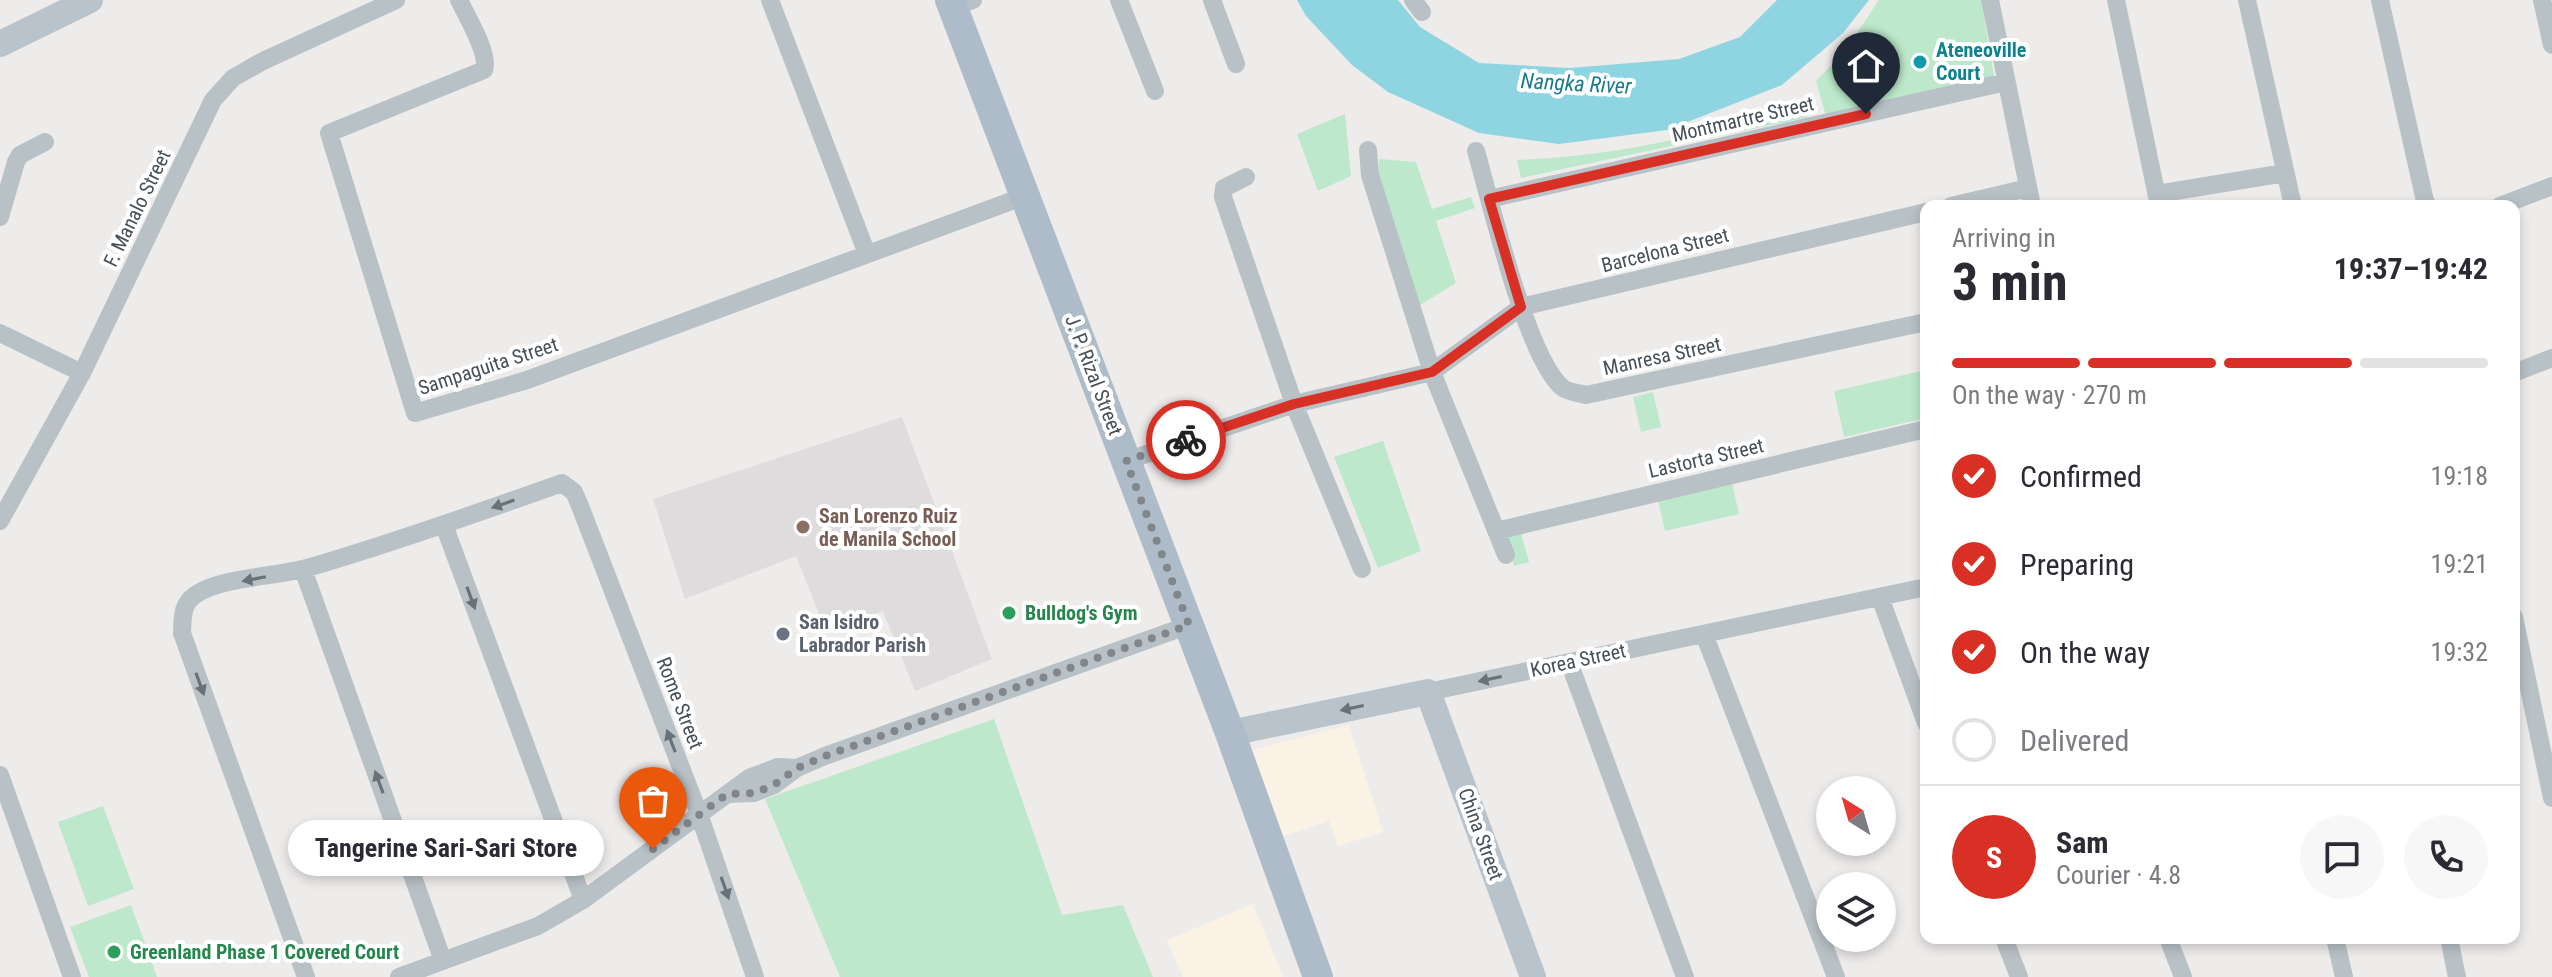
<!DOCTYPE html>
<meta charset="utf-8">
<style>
body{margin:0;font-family:"Roboto Condensed",sans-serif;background:#f7f7f7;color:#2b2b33;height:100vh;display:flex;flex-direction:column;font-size:30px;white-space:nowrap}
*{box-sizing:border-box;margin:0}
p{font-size:26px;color:#7c7c81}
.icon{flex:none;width:44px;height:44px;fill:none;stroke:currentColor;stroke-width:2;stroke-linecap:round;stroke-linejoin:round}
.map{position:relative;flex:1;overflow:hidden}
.side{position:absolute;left:1920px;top:200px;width:600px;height:744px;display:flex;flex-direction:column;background:#fff;border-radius:16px;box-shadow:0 4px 12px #0003}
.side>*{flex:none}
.needle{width:52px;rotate:323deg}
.controls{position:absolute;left:1816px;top:776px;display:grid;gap:16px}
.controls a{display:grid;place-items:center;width:80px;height:80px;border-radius:50%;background:#fff;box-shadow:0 4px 12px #0003;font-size:40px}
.pin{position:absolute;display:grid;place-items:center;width:68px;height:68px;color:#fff;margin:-82px -34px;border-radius:50% 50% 50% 0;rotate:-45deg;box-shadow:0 0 8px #0007}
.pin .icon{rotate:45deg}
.courier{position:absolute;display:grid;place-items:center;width:80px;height:80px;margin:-40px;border:6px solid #d93025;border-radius:50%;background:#fff;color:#222;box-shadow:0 2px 10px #0007}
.bubble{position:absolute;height:56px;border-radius:28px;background:#fff;box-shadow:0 4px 12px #0003;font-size:26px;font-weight:700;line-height:56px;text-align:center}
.overview em{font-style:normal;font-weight:700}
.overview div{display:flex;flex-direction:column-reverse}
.overview{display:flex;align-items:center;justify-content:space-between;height:136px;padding:0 32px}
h1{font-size:52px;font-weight:700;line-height:60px}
.bar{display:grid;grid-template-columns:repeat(4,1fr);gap:12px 8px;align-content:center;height:96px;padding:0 32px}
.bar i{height:10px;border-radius:6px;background:#e1e1e2}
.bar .on{background:#d93025}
.bar p{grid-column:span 4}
.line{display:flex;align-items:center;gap:20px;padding:0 32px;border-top:2px solid #e1e1e2}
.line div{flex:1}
.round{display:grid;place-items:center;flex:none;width:84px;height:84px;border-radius:42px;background:#f7f7f7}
ol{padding:0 32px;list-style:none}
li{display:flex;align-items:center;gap:24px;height:88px}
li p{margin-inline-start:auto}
li .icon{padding:8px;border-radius:50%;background:#d93025;color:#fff;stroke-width:4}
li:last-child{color:#7c7c81}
li i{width:44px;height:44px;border:4px solid #e1e1e2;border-radius:50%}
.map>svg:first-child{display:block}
.commercial{fill:#f9f2e5}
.education{fill:#dfdcdd}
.green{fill:#bde8cb}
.water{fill:#8fd4e1}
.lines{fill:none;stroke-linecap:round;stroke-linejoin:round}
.street{stroke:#b8c1c6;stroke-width:18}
.secondary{stroke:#b9c3cc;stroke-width:26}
.primary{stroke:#adbcc8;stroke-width:30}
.oneway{fill:#687278}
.oneway2{fill:#687279}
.done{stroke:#81868a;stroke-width:8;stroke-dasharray:0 14.4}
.route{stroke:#d93025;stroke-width:10}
.culture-dot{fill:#0f9aa8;stroke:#fff;stroke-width:3}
.education-dot{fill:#8d6e63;stroke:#fff;stroke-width:3}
.leisure-dot{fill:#2e9e5b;stroke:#fff;stroke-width:3}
.worship-dot{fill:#6b7280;stroke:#fff;stroke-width:3}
.labels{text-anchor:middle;stroke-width:8;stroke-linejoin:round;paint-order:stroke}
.culture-label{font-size:20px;font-weight:bold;fill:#0d838f;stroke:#fff;text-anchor:start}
.street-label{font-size:20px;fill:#465056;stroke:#fff}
.education-label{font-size:20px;font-weight:bold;fill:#785e54;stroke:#fff;text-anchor:start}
.leisure-label{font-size:20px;font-weight:bold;fill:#27864d;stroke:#fff;text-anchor:start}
.worship-label{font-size:20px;font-weight:bold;fill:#5b616d;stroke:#fff;text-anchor:start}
.water-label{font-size:22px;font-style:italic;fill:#1a7c8d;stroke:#fff}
</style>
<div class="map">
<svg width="2552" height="977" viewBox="0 0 2552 977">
<rect width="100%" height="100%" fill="#eeebeb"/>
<!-- commercial -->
<path class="commercial" d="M 1349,725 L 1383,832 L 1338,846 L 1329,821 L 1274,839 L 1245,752 Z
M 1253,904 L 1283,977 L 1183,977 L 1167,940 Z"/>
<!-- education -->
<path class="education" d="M 902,417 L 992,659 L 915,691 L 883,611 L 826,631 L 796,556 L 685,599 L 653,499 Z"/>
<!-- green -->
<path class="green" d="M 1879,0 L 1981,0 L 1994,76 L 1826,116 L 1816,81 L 1845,51 Z
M 1803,99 L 1808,117 L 1521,178 L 1517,160 C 1591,157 1663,145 1734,124 C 1758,117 1781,111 1803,99 Z
M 1345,114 L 1351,176 L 1318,191 L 1297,134 Z
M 1379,159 L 1416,162 L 1432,209 L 1471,197 L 1475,208 L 1436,221 L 1456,283 L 1420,305 L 1378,175 Z
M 1926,370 L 1926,418 L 1844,437 L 1834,391 Z
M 1653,392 L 1661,427 L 1641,432 L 1633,397 Z
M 1383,441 L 1421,551 L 1378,568 L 1334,457 Z
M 1732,483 L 1739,514 L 1665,531 L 1658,500 Z
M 1521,533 L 1529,562 L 1514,566 L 1507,536 Z
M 994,719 L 1062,915 L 1123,905 L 1153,977 L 840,977 L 765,799 Z
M 103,806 L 134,889 L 88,906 L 58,822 Z
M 131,905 L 157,977 L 89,977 L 70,927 Z"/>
<!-- water -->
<path class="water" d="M 1297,0 L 1398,0 L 1420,27 L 1479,63 L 1570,68 L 1679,59 L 1740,37 L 1777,0 L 1869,0 L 1843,33 L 1782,85 L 1667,130 L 1559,144 L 1479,133 L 1388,92 L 1352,65 L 1306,16 Z"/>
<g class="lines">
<!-- street -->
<path class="street" d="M 459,0 C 467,17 490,54 484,70 L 329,133 L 415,413 L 527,380 L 1025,196
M 770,0 L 867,254
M 1119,0 L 1155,91
M 1212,0 L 1236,64
M 1413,0 L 1422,12
M 1990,0 L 2032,206
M 2116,0 L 2159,206
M 2247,0 L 2293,206
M 2380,0 L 2425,201 L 2428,206
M 2542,0 L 2552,45
M 953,7 L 973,0
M 1368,150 L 1370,175 L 1432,372 L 1506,555
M 1476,151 C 1490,199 1527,360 1563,388 C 1568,392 1579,393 1586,395 L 1926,322
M 1246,177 L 1224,188 L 1223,197 L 1294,404 L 1362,569
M 2157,194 L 2285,173
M 1489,199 L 2006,82
M 1951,206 L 2028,188
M 2500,206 L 2552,186
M 0,217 L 16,162 L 20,155 L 45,142
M 0,333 L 82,373
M 2514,373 L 2552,358
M 1126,461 L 1294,404 L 1432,372 L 1521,307 L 1926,212
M 0,521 L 82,373 L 213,100 L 233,78 L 263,61 L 396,0
M 444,525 L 583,900
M 1496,531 L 1926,429
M 303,569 L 443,961
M 1880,597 L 1926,723
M 2514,617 L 2552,798
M 1704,634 L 1836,977
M 1569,662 L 1685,977
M 1428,692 L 1926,587
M 0,775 L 72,977
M 727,794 L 754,793 L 774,785 L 797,768 L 825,756 L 1189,625
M 2004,938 L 2019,977
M 2168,938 L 2183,977
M 2335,938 L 2344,977
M 2449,938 L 2457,977
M 306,977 L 182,633 C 183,618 181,605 195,595 C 221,577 275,577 307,568 C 393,543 478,513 562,483 L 574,492 L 580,506 L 699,814 L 755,977
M 399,977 L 538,926 L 583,900 L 749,778 L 778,767 L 797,768"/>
<!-- secondary -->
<path class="secondary" d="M 0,44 L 90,0
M 1230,733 L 1428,692 L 1533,977"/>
<!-- primary -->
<path class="primary" d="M 950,0 L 1230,733 L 1318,977"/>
</g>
<!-- one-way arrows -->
<defs><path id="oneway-solid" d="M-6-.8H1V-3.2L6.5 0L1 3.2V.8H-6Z" transform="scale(2)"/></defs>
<g class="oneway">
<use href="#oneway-solid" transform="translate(503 504) rotate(161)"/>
<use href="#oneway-solid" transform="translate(254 579) rotate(169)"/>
<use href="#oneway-solid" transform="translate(471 598) rotate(70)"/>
<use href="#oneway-solid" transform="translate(1490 679) rotate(168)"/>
<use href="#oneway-solid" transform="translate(200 684) rotate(70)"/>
<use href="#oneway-solid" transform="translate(671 741) rotate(-111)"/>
<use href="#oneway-solid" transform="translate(379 782) rotate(-110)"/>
<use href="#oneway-solid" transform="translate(725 888) rotate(71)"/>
</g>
<use class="oneway2" href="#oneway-solid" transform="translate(1352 708) rotate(168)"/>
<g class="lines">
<!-- done -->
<path class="done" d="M 653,849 L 727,794 L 754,793 L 774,785 L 797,768 L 825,756 L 1189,625 L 1126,461 L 1186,440"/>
<!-- route -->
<path class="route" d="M 1186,440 L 1294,404 L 1432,372 L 1521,307 L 1489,199 L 1866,114"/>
</g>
<!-- markers -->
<circle class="culture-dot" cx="1920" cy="62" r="8"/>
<circle class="education-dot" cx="803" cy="527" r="8"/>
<g class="leisure-dot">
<circle cx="1009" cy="613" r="8"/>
<circle cx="114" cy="952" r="8"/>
</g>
<circle class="worship-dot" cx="783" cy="634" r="8"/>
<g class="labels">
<!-- culture labels -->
<g class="culture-label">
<text x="1936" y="57">Ateneoville<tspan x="1936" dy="23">Court</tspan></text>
</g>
<!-- street labels -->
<g class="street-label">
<text transform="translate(1743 119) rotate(-13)" y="7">Montmartre Street</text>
<text transform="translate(137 208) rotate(-64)" y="7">F. Manalo Street</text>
<text transform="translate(1665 250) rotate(-14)" y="7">Barcelona Street</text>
<text transform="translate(1662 356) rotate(-12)" y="7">Manresa Street</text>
<text transform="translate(488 366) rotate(-18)" y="7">Sampaguita Street</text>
<text transform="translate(1094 375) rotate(69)" y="7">J. P. Rizal Street</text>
<text transform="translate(1706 458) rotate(-13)" y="7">Lastorta Street</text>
<text transform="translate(1578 660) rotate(-12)" y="7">Korea Street</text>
<text transform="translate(680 703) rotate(69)" y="7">Rome Street</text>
<text transform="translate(1481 834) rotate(70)" y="7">China Street</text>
</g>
<!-- education labels -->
<g class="education-label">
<text x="819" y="523">San Lorenzo Ruiz<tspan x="819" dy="23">de Manila School</tspan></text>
</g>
<!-- leisure labels -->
<g class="leisure-label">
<text x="1025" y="620">Bulldog's Gym</text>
<text x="130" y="959">Greenland Phase 1 Covered Court</text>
</g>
<!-- worship labels -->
<g class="worship-label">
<text x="799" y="629">San Isidro<tspan x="799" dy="23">Labrador Parish</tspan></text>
</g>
<!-- water labels -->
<g class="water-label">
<text transform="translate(1576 83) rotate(3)" y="8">Nangka River</text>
</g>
</g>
</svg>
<div class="controls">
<a><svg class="needle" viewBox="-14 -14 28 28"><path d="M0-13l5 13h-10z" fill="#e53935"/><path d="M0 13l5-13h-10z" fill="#7c7c81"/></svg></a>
<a><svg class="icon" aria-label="layers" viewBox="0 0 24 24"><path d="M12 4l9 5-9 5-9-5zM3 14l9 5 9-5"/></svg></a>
</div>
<div class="pin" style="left:653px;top:849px;background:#ea580c"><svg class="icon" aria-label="bag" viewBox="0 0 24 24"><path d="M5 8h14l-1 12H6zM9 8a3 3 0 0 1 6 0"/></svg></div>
<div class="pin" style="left:1866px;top:114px;background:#1f2937"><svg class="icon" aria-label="home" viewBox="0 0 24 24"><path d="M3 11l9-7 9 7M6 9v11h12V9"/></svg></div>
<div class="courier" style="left:1186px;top:440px"><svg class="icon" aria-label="bike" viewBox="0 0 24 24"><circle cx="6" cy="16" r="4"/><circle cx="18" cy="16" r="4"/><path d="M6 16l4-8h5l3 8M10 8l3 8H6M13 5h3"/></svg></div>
<div class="bubble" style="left:288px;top:820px;width:316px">Tangerine Sari-Sari Store</div>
<section class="side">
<div class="overview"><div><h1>3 min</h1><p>Arriving in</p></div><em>19:37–19:42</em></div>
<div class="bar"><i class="on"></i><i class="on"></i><i class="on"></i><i></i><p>On the way · 270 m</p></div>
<ol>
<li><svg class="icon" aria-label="check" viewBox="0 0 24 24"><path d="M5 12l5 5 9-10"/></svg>Confirmed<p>19:18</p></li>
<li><svg class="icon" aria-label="check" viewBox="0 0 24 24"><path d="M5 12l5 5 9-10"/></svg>Preparing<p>19:21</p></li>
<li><svg class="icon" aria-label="check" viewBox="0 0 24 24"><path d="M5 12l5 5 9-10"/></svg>On the way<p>19:32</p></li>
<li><i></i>Delivered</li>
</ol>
<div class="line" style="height:144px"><b class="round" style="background:#d93025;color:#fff">S</b><div><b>Sam</b><p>Courier · 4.8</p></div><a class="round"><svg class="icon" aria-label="chat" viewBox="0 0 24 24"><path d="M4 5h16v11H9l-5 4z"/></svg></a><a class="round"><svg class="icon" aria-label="phone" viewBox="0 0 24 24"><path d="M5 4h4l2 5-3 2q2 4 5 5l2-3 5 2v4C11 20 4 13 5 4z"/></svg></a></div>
</section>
</div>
